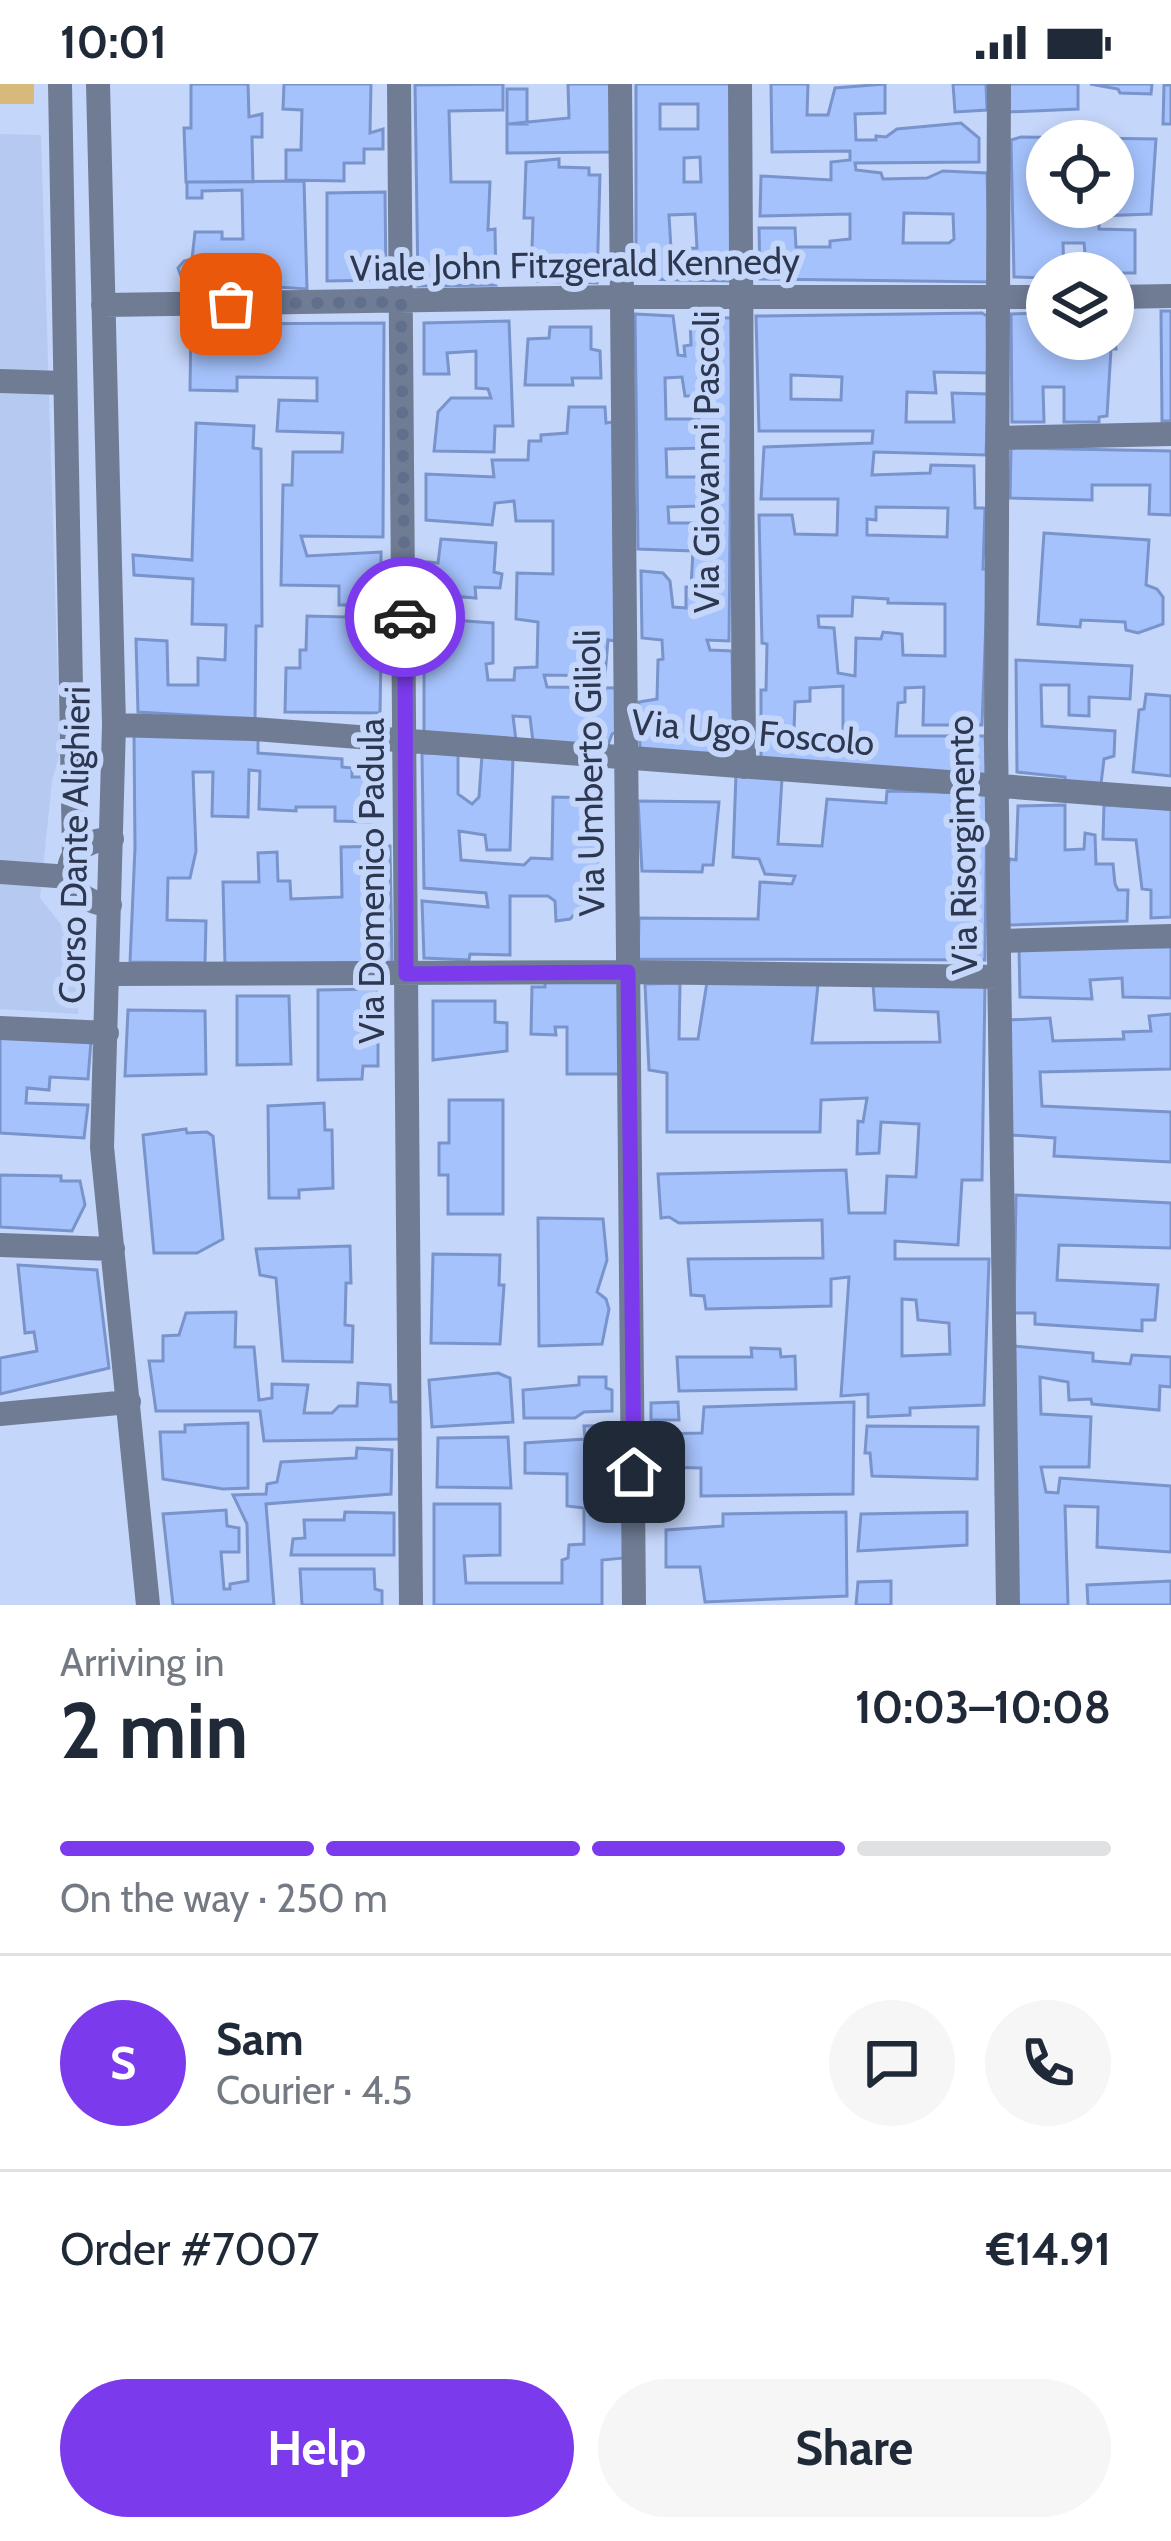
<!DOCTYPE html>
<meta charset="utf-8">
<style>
body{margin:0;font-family:Cabin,sans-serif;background:#f6f6f7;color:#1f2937;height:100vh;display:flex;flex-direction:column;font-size:45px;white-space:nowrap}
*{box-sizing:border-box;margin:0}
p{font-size:39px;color:#747a83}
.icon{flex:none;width:66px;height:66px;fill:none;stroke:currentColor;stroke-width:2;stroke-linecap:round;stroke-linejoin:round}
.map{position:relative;height:1521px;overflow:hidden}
.details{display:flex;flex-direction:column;background:#fff;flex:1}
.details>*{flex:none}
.controls{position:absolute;left:1026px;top:36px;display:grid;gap:24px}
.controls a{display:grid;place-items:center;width:108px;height:108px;border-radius:50%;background:#fff;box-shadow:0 6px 18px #0003;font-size:60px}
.pin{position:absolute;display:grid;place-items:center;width:102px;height:102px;color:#fff;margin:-51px;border-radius:24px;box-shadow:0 6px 18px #0006}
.courier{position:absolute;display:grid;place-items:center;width:120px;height:120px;margin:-60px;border:9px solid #7c3aed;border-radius:50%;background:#fff;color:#222;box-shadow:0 3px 15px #0007}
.overview em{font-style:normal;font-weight:800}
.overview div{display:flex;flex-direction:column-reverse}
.overview{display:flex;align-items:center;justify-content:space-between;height:204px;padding:0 60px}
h1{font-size:78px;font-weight:800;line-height:90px}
.bar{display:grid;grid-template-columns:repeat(4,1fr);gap:18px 12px;align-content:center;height:144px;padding:0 60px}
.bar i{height:15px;border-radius:9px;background:#e0e1e3}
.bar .active{background:#7c3aed}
.bar p{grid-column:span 4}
.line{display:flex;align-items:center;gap:30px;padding:0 60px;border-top:3px solid #e0e1e3}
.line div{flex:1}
.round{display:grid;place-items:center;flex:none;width:126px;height:126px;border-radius:63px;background:#f6f6f7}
.cta{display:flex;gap:24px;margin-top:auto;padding:24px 60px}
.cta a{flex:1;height:138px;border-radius:72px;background:#7c3aed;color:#fff;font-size:48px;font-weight:800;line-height:138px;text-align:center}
.cta a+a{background:#f6f6f7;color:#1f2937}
.status{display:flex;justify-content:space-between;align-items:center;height:84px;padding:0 60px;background:#fff;direction:ltr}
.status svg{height:33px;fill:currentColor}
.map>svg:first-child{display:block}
.built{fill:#b6c9f1}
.green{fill:#d7b97b}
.building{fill:#a5c2fc;stroke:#7993cb;stroke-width:3;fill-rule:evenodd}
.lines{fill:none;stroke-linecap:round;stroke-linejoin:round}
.minor{stroke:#707c94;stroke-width:24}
.done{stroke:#626f8c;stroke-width:12;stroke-dasharray:0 21.6}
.route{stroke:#7c3aed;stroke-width:15}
.labels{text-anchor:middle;stroke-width:12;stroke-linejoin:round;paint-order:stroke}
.street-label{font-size:36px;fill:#2d3850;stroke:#c4d6fa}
</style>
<div class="status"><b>10:01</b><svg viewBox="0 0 49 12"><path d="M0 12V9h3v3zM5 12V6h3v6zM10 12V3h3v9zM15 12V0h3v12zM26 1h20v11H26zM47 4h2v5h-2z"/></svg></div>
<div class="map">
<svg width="1171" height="1521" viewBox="0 0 1171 1521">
<rect width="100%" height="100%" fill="#c4d6fa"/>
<!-- built -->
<path class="built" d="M 0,50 L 41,51 L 60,668 L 52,697 L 40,814 L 71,853 L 81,875 L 78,930 L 0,925 Z"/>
<!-- green -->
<path class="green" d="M 0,0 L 34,0 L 34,20 L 0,20 Z"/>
<!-- building -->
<path class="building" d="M 191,0 L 248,0 L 249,33 L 262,30 L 262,53 L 252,53 L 253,98 L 186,98 L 184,44 L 191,44 Z
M 284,0 L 371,0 L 370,49 L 383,45 L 383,65 L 364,65 L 364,79 L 344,79 L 344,97 L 286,96 L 286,66 L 301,66 L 302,26 L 283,25 Z
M 503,0 L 503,26 L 449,27 L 451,98 L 490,98 L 488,146 L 495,145 L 496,201 L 418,202 L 415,1 Z
M 568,0 L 610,0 L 611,68 L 507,69 L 507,40 L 569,34 Z
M 636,0 L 733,0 L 733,197 L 636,195 ZM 660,20 L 698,20 L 698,45 L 660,45 ZM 700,73 L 701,98 L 684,98 L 684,74 ZM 695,130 L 697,164 L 671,165 L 669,131 Z
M 771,0 L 808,0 L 807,31 L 828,31 L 835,4 L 885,0 L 885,29 L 855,30 L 856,56 L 876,56 L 876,52 L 886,53 L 897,45 L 961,39 L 979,54 L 979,78 L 855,79 L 856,86 L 881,89 L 883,95 L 927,94 L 943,87 L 987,89 L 990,198 L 760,195 L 759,144 L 795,144 L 796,163 L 830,163 L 830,157 L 850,155 L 850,130 L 760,132 L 761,92 L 831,96 L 831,78 L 850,76 L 850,67 L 772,68 ZM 904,129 L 953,130 L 954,155 L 949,159 L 903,159 Z
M 953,0 L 986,0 L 987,26 L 955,28 Z
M 1009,0 L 1078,0 L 1078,25 L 1009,28 Z
M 1090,0 L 1152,0 L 1151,10 L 1120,9 L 1118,5 Z
M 1164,1 L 1171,1 L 1171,40 L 1163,40 Z
M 507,5 L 527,5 L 527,40 L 507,40 Z
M 1021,53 L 1156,55 L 1151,130 L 1099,132 L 1099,145 L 1135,146 L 1135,189 L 1087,189 L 1084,159 L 1063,159 L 1064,189 L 1047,189 L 1047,194 L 1014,193 L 1011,56 ZM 1047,57 L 1113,57 L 1113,123 L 1047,123 Z
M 559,75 L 559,83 L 589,84 L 589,91 L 600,91 L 597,199 L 531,197 L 533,134 L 524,134 L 526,78 Z
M 304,97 L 307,205 L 183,197 L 178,184 L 184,177 L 192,175 L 195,148 L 222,148 L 222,155 L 243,155 L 242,106 L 202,107 L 202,114 L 187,114 L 187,98 Z
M 385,108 L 386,196 L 327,197 L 327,109 Z
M 1161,227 L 1171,227 L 1171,337 L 1162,337 Z
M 1113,228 L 1116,265 L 1111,265 L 1107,332 L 1099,333 L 1099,338 L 1064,338 L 1064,303 L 1043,303 L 1044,338 L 1012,338 L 1011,230 L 1047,229 L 1047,255 L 1113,255 Z
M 982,229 L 987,232 L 988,289 L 934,288 L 936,309 L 907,308 L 906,338 L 954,338 L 952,309 L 988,310 L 986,371 L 874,368 L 872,391 L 930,389 L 931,381 L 974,382 L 975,424 L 985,424 L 983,485 L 988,485 L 982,641 L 923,641 L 924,603 L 905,604 L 905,618 L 898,619 L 896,652 L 985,652 L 987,692 L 761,678 L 761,606 L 766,606 L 767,560 L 762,559 L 759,431 L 792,431 L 795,450 L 837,451 L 838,415 L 761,415 L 764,363 L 872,359 L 873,347 L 759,347 L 756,232 ZM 791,291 L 842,293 L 841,316 L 791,315 ZM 876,423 L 948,424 L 947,453 L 867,451 L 867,435 L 876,436 ZM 853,513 L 888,515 L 888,519 L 945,520 L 945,572 L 903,571 L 902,550 L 883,548 L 881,555 L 856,554 L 855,592 L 838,589 L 834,544 L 819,543 L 818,532 L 852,532 ZM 843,602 L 843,648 L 794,646 L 795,618 L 810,617 L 810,604 Z
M 635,230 L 673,232 L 678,271 L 685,272 L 684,262 L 691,261 L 690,233 L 732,234 L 729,557 L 707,556 L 710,566 L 732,567 L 734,674 L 640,667 L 639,618 L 657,615 L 658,576 L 663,575 L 662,556 L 642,554 L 641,487 L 663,489 L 670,497 L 673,523 L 686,524 L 686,503 L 691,503 L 693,467 L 638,465 ZM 682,293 L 685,312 L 696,312 L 699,335 L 666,335 L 665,294 ZM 704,364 L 704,393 L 667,393 L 666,365 ZM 701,422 L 702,439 L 669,439 L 668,423 Z
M 509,237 L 513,342 L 495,342 L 494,368 L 434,367 L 438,328 L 451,314 L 491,314 L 488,305 L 476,304 L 476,267 L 447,269 L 449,290 L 424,290 L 424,239 Z
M 384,239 L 383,453 L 301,452 L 307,472 L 381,468 L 381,505 L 391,505 L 390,572 L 381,572 L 380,629 L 285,628 L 286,584 L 300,584 L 300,566 L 306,566 L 307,532 L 346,533 L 347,521 L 339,521 L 339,502 L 281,501 L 283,401 L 292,401 L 293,368 L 342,368 L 343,349 L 277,347 L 279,316 L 317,317 L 317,294 L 237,293 L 237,307 L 190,306 L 191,240 Z
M 550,243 L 591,243 L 591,265 L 600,267 L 601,294 L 572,294 L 573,301 L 525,301 L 528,255 L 549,254 Z
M 569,323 L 605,323 L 606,339 L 613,338 L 615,557 L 608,556 L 605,592 L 544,591 L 547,603 L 619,604 L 618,647 L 612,650 L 608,661 L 533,658 L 530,633 L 513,632 L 516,657 L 424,651 L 424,534 L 493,539 L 493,579 L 486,580 L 488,596 L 514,596 L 515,584 L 537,583 L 538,538 L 516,535 L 517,489 L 553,490 L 553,437 L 516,437 L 514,417 L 495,419 L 492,441 L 426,436 L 426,390 L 494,393 L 492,376 L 528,376 L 529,357 L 541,357 L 541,351 L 567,349 Z
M 196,339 L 254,342 L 253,364 L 261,365 L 262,542 L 256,542 L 255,635 L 138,628 L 136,555 L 167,557 L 168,601 L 198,601 L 198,574 L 225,576 L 226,541 L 192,540 L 193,495 L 134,491 L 133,471 L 192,476 Z
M 1011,364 L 1171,367 L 1171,431 L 1149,430 L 1150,401 L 1092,401 L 1092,416 L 1010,414 Z
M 1044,449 L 1149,456 L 1146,501 L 1157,505 L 1163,513 L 1163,540 L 1138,549 L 1126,546 L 1125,538 L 1081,536 L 1080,543 L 1038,540 Z
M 441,455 L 496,459 L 494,488 L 502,490 L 500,504 L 475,503 L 476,514 L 428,510 L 428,478 L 438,479 Z
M 1016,576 L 1132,582 L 1130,615 L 1089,613 L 1089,632 L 1069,631 L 1069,601 L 1041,601 L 1042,642 L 1115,647 L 1114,672 L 1104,675 L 1101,700 L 1065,699 L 1065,693 L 1017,688 Z
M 1146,610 L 1171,612 L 1171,692 L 1133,688 L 1139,626 L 1144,625 Z
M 134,650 L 258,653 L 258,669 L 342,675 L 342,683 L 352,684 L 352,693 L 380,693 L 380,719 L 372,728 L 372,738 L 335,737 L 335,723 L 296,723 L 296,727 L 259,725 L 260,687 L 249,686 L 248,733 L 212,732 L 213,688 L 193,688 L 196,767 L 190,794 L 168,794 L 167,836 L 206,837 L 205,879 L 130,878 L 135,764 Z
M 422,669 L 458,670 L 458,710 L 472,720 L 479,713 L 482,671 L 513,674 L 510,766 L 487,766 L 485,751 L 459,747 L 461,776 L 524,781 L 531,774 L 552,775 L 553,713 L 601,714 L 598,797 L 591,803 L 590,814 L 570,835 L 556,837 L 555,817 L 548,812 L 510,812 L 510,871 L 470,870 L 469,876 L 424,874 L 422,817 L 488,823 L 486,809 L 424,804 Z
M 736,690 L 782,694 L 778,760 L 822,762 L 827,715 L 886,719 L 887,707 L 987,709 L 985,876 L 638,875 L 639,834 L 758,835 L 760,798 L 792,800 L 795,792 L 765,790 L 759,775 L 733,773 Z
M 638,717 L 719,718 L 713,781 L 703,781 L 702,788 L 642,787 Z
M 1065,721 L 1065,766 L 1084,765 L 1085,749 L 1095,751 L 1096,780 L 1113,780 L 1115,800 L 1118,806 L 1128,806 L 1127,837 L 1009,841 L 1008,781 L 1010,775 L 1016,776 L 1018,722 Z
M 1104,721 L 1171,725 L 1171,833 L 1151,834 L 1151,806 L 1142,805 L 1136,756 L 1103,755 Z
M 390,762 L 392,878 L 225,881 L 223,798 L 259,798 L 258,769 L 277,768 L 278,797 L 290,797 L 291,815 L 342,813 L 341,763 Z
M 1019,863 L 1171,863 L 1171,914 L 1123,913 L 1122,894 L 1090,896 L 1092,915 L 1020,913 Z
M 545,896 L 622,896 L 622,990 L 567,990 L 567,943 L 555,943 L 556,951 L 531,950 L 532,903 L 545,903 Z
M 707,898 L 818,900 L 812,959 L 940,958 L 938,928 L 875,926 L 873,900 L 985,900 L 982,1096 L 962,1096 L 958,1161 L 895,1157 L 895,1175 L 989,1175 L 984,1321 L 910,1324 L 910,1331 L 868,1333 L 868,1310 L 841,1312 L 849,1193 L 831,1195 L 831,1222 L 706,1225 L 704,1212 L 691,1211 L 688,1175 L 823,1174 L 822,1136 L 679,1139 L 669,1133 L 661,1134 L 658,1090 L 846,1086 L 849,1129 L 885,1129 L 887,1092 L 916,1093 L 919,1040 L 881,1038 L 879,1069 L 857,1070 L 858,1037 L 863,1038 L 867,1014 L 821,1016 L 820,1048 L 667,1048 L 667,989 L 649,986 L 645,900 L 680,899 L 679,955 L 698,955 ZM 902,1215 L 916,1216 L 918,1236 L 949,1239 L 950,1270 L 902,1272 Z
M 378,905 L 378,982 L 363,982 L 362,995 L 318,996 L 318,906 Z
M 237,912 L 289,912 L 291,980 L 237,981 Z
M 433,917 L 495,917 L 495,938 L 507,939 L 507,967 L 433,976 Z
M 128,926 L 205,927 L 206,990 L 125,992 Z
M 1171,930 L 1171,985 L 1040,988 L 1042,1022 L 1171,1028 L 1171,1078 L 1054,1072 L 1055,1054 L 1011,1051 L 1009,936 L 1050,934 L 1053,957 L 1124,955 L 1123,948 L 1151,947 L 1149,932 Z
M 0,954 L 91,957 L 88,995 L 50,993 L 49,1006 L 27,1004 L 26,1019 L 88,1021 L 84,1054 L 0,1049 Z
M 449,1016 L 503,1016 L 503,1130 L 448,1130 L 448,1091 L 439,1091 L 439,1059 L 449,1059 Z
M 324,1019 L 325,1046 L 332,1046 L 333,1104 L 299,1106 L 299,1114 L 269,1114 L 268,1022 Z
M 186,1045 L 187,1049 L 207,1048 L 213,1052 L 223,1155 L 197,1169 L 154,1169 L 143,1051 Z
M 0,1091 L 61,1092 L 61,1097 L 80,1097 L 85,1121 L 72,1147 L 0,1143 Z
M 1016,1111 L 1171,1119 L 1171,1164 L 1059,1161 L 1057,1196 L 1158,1201 L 1155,1236 L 1142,1236 L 1142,1247 L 1035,1240 L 1035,1229 L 1014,1229 Z
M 538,1134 L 603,1135 L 607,1176 L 597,1208 L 606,1215 L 609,1225 L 602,1260 L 539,1262 Z
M 350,1162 L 351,1199 L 346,1199 L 345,1241 L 353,1242 L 352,1278 L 283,1277 L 276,1194 L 260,1191 L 256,1165 Z
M 433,1170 L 500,1171 L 499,1201 L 504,1201 L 500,1260 L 431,1259 Z
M 18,1181 L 97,1186 L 109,1284 L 0,1310 L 0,1274 L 37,1267 L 34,1248 L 25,1249 Z
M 236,1228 L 235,1263 L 254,1263 L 259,1316 L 272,1314 L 272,1300 L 308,1301 L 304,1329 L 332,1329 L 339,1322 L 357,1322 L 358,1299 L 390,1301 L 391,1318 L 401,1318 L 402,1355 L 264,1357 L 260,1327 L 156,1327 L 149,1277 L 163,1277 L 163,1252 L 179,1251 L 186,1229 Z
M 1014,1262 L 1093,1269 L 1093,1277 L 1130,1280 L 1132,1271 L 1171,1273 L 1171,1303 L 1160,1302 L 1159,1326 L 1092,1320 L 1091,1315 L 1069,1316 L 1068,1298 L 1040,1293 L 1041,1330 L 1091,1333 L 1089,1383 L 1041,1383 L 1046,1408 L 1058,1409 L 1060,1394 L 1171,1402 L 1171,1468 L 1097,1463 L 1098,1423 L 1065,1422 L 1068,1521 L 1016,1521 Z
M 751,1264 L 780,1265 L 781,1273 L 795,1272 L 796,1305 L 679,1307 L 677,1273 L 752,1273 Z
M 498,1289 L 510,1294 L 513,1338 L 432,1343 L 429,1296 Z
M 579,1293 L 606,1293 L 606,1304 L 612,1306 L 612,1327 L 584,1328 L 575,1334 L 524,1334 L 523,1306 L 579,1301 Z
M 678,1318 L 679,1336 L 651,1336 L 651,1319 Z
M 854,1318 L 853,1410 L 701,1412 L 701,1384 L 657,1383 L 658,1350 L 702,1349 L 704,1323 Z
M 248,1339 L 248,1404 L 223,1405 L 163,1395 L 160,1348 L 185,1348 L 185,1341 Z
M 622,1341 L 624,1474 L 602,1476 L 602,1521 L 434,1521 L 434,1420 L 500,1420 L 500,1471 L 464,1472 L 466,1499 L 562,1499 L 562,1476 L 568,1474 L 569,1461 L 584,1460 L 584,1424 L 567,1422 L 567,1390 L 525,1389 L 525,1359 L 585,1355 L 584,1342 Z
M 867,1342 L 978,1343 L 977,1395 L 872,1392 L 870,1369 L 865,1369 Z
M 508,1353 L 511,1404 L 437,1403 L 438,1354 Z
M 357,1364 L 392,1366 L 391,1410 L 266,1420 L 274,1521 L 173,1521 L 163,1430 L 226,1426 L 227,1442 L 239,1444 L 239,1468 L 221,1468 L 224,1505 L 230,1505 L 230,1500 L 248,1497 L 247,1440 L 233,1411 L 266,1410 L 267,1400 L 277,1398 L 281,1378 L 356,1374 Z
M 345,1428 L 394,1429 L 394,1471 L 291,1471 L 293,1455 L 305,1454 L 304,1436 L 344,1436 Z
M 846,1428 L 847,1512 L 705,1518 L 700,1483 L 666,1483 L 666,1446 L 723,1442 L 723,1430 Z
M 967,1428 L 967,1461 L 858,1467 L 861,1430 Z
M 300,1485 L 374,1485 L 375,1505 L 382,1507 L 382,1521 L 302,1521 Z
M 891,1497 L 891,1521 L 856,1521 L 858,1498 Z
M 1171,1497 L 1171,1521 L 1088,1521 L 1087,1501 Z"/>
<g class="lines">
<!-- minor -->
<path class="minor" d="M 60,0 L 74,770
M 98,0 L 114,641 L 102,1063 L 148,1521
M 399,0 L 411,1521
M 620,0 L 634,1521
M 740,0 L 744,683
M 999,0 L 996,656 L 1008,1521
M 1113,213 L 1171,212
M 103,221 L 620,213 L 1047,213
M 0,297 L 63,299
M 998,354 L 1171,350
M 114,641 L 253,645 L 1171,715
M 0,788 L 70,793
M 110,821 C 54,816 56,756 112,755
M 999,857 L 1171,852
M 110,890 L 628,888 L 999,893
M 0,944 L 107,949
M 0,1161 L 113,1165
M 0,1330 L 129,1318"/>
</g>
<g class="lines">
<!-- done -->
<path class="done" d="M 231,220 L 401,218 L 405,533"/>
<!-- route -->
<path class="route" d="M 405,533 L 406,890 L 628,888 L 634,1388"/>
</g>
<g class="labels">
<!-- street labels -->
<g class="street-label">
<text transform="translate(575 180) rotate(-1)" y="13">Viale John Fitzgerald Kennedy</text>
<text transform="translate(706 378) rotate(-90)" y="13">Via Giovanni Pascoli</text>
<text transform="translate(753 648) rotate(5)" y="13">Via Ugo Foscolo</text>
<text transform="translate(589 689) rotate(-91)" y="13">Via Umberto Gilioli</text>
<text transform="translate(74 761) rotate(-89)" y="13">Corso Dante Alighieri</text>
<text transform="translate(962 761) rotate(-91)" y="13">Via Risorgimento</text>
<text transform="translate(371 797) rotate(-90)" y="13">Via Domenico Padula</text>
</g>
</g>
</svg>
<div class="controls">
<a><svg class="icon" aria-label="locate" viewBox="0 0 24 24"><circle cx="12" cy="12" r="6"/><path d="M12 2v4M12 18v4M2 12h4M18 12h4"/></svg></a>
<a><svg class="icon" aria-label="layers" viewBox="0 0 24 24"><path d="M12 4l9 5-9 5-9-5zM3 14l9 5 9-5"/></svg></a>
</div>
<div class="pin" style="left:231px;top:220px;background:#ea580c"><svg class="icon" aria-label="bag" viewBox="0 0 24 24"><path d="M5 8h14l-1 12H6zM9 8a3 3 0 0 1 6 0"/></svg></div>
<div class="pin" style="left:634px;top:1388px;background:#1f2937"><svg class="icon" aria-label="home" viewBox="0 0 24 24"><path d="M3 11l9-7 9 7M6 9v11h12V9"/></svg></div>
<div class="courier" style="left:405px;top:533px"><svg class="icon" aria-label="car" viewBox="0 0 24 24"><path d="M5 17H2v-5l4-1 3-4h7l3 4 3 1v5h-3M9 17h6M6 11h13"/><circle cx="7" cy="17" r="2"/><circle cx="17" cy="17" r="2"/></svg></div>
</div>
<section class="details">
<div class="overview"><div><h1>2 min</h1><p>Arriving in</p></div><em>10:03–10:08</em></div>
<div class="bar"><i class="active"></i><i class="active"></i><i class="active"></i><i></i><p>On the way · 250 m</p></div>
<div class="line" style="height:216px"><b class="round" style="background:#7c3aed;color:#fff">S</b><div><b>Sam</b><p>Courier · 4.5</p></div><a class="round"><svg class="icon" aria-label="chat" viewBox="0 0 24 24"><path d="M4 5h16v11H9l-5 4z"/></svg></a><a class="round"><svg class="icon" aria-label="phone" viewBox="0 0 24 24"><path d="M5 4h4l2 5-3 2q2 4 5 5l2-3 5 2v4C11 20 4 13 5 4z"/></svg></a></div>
<div class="line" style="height:156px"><div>Order #7007</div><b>€14.91</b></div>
<div class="cta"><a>Help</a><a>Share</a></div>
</section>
